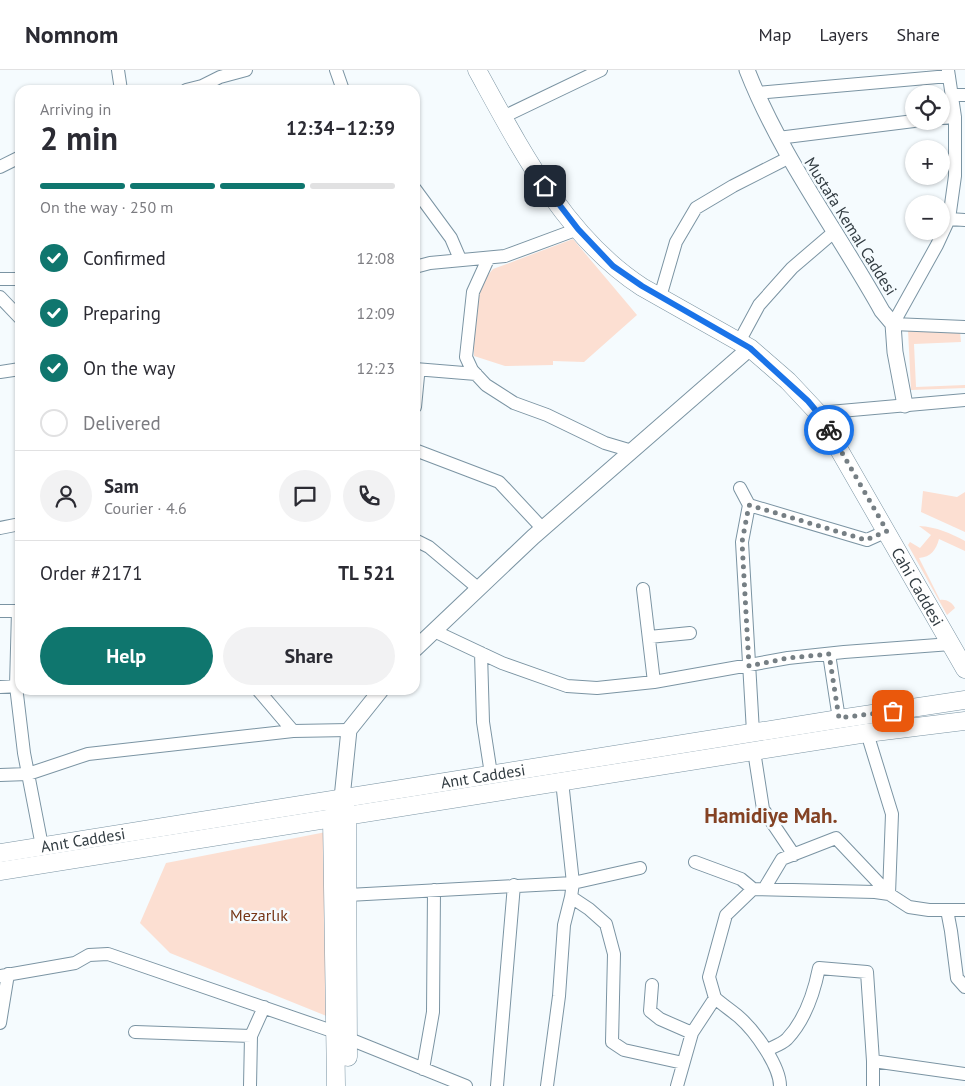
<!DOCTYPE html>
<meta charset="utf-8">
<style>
body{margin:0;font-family:"PT Sans",sans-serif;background:#f2f2f3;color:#2b2b33;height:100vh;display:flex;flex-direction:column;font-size:19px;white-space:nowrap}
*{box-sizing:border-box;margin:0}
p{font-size:16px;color:#7c7c81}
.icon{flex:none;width:28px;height:28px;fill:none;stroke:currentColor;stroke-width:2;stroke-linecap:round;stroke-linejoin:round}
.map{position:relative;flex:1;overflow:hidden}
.sheet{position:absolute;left:15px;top:15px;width:405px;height:610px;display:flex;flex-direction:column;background:#fff;border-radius:15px;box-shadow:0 1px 4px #0004}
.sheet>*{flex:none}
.controls{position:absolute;left:905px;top:15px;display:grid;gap:10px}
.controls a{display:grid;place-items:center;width:45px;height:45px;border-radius:50%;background:#fff;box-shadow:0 1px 4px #0004;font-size:25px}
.pin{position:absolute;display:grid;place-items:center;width:42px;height:42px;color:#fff;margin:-21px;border-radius:10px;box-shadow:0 2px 8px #0006}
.courier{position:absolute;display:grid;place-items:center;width:50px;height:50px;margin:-25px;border:4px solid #1a73e8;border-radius:50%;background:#fff;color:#222;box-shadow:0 1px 6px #0007}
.headline em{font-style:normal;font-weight:600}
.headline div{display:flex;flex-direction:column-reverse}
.headline{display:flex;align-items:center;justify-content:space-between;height:85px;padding:0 25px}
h1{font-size:32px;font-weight:600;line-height:38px}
.bar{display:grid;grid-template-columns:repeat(4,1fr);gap:8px 5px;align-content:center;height:60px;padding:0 25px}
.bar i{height:6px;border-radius:4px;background:#e1e1e2}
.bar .selected{background:#0f766e}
.bar p{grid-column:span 4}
.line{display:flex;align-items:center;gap:12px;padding:0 25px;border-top:1px solid #e1e1e2}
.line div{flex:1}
.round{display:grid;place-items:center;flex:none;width:52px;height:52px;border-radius:26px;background:#f2f2f3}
ol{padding:0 25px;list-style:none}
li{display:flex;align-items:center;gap:15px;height:55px}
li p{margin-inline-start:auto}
li .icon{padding:5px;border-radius:50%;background:#0f766e;color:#fff;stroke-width:4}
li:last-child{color:#7c7c81}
li i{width:28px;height:28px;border:2px solid #e1e1e2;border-radius:50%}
.button{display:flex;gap:10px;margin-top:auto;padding:10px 25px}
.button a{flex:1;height:58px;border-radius:30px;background:#0f766e;color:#fff;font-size:20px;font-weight:600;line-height:58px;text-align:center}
.button a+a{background:#f2f2f3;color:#2b2b33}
header{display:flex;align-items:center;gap:30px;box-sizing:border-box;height:70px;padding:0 25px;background:#fff;border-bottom:1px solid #e1e1e2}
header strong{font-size:24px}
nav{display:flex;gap:28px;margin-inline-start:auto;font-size:18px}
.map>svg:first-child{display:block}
.green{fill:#fcdfd2}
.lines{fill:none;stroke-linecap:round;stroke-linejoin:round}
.minor-casing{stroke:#7b94a3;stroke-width:14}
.tertiary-casing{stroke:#7b94a3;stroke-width:17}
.secondary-casing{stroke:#7b94a3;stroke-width:19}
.minor{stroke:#fff;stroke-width:12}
.tertiary{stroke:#fff;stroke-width:15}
.secondary{stroke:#fff;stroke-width:18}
.done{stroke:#767f84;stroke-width:5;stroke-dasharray:0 9}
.route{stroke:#1a73e8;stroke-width:6}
.labels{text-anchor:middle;stroke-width:5;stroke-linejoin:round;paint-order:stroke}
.street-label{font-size:16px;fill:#323c42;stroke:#f5fbfe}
.park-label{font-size:16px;fill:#753515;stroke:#f5fbfe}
.district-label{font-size:21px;font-weight:bold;fill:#844224;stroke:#f5fbfe}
</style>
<header>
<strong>Nomnom</strong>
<nav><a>Map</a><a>Layers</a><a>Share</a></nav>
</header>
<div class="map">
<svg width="965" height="1016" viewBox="0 0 965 1016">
<rect width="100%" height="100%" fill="#f5fbfe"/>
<!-- green -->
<path class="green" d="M 573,169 L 637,245 L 584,292 L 553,291 L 553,295 L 505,296 L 474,286 C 474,256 472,222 493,199 Z
M 908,260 L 960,261 L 961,272 L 914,274 L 916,317 L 965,315 L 965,318 L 911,320 Z
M 923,421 L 957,427 L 965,422 L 965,462 L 921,442 Z
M 919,456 C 937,457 950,463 965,471 L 965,481 L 939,469 C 936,480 931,487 919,488 L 940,530 C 946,529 952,532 955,538 L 947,545 L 908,475 L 910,472 L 920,478 L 931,465 Z
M 326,762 L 329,947 L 170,883 L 140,853 L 166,793 Z"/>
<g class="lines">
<!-- minor casing -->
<g class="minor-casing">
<path id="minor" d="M 118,0 L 121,20
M 336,0 L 343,20
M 948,0 L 955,47 L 955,106 L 949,149 L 937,175 L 893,254 L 965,257
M 186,20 L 202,16 L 220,7 L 246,0
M 756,23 L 949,6
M 952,25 L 965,25
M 503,47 L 601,0
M 941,48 L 955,47
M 778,68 L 914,51
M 0,97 L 20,87
M 415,119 L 451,168 L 460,189
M 949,149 L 965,150
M 488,189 L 473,222 L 466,287 L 472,300 L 486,315 L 514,333 L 547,345 L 605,373 L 632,381
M 415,197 L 430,193 L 505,186 L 578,159
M 0,209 L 20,209
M 0,227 L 20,248
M 660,227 L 676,172 L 696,138 L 733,116 L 788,88
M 739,272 L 759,235 L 792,198 L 834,162
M 415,299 L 476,304
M 0,302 L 20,299
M 415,302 L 418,306 L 415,337
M 818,343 L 965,330
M 415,380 L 499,412 L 543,459
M 740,418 L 749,435
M 0,458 L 20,454
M 415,470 L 429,477 L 479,519
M 643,519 L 654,612
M 0,541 L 20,541
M 18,541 L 16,616 L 24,683 L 42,776
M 434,561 L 502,593 L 567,616 L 597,618 L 654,612 L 788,588 L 844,582 L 951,574
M 649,567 L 690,563
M 481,583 L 483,652 L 491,704
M 829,584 L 839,649
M 0,617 L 20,616
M 258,620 L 293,661 L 349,660
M 753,662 L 742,472 L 749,435 L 867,470 L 887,461
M 867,663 L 892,744 L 889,824
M 754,681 L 763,739 L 794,785
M 0,705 L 28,704 L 88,684 L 293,661
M 695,792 L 741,809 L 753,819
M 764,819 L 782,789 L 836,768 L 889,824
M 348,825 L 573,813 L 640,798
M 571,827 L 589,839 L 606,854 L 614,884 L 612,972 L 624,980 L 683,993
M 947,840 L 951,861 L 957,908 L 965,917
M 0,906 L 75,893 L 89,885 L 108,884 L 335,962
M 652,915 L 650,941 L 660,949 L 692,963
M 715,928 C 723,935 732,941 739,947 C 755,961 780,996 780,1016
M 0,953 L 8,904
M 135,962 L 251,966
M 347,968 L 466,1016
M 767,980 C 773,977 782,974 787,969 C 805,950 814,923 819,898 L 867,902 L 873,991 L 873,1016
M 873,991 L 965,1004
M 423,999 L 433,942 L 434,820
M 250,1016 L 251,966 L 264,937
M 497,1016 L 514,815
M 547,1016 L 559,926 L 564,855 L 571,827 L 573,813 L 562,711
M 677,1016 L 692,963 L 715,928 L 709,907 L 726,845 L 753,819 L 875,822 L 889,824 L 909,837 L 929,840 L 965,840"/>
</g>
<!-- tertiary casing -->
<g class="tertiary-casing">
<path id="tertiary" d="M 747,0 C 781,87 837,160 882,241 L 893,254 L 895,282 L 905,335
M 415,579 L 533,467 L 750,278
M 342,728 L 349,660 L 381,620"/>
</g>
<!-- secondary casing -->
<g class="secondary-casing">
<g id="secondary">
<path id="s1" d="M 477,0 C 520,78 565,167 642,217 L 750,278 L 788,311 L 818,343 L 965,599"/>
<path d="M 345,736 L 347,746 L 348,987"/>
<path id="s2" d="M 0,783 L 839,649 L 965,630"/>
<path d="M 0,801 L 867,663 L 965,651"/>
<path d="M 336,1016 L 332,749 L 336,740"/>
</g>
</g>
<!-- minor -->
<use href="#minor" class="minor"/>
<!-- tertiary -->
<use href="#tertiary" class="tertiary"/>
<!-- secondary -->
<use href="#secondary" class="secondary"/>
</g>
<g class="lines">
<!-- done -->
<path class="done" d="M 829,360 L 887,461 L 866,470 L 749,435 L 742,472 L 749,596 L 788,588 L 829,584 L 839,648 L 893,641"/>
<!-- route -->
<path class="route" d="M 545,116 L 578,159 L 613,196 L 642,216 L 750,278 L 808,331 L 818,343 L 829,360"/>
</g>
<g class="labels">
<!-- street labels -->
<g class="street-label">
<text transform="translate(851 156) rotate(58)" y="6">Mustafa Kemal Caddesi</text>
<text dy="6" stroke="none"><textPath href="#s1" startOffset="694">Cahi Caddesi</textPath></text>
<text dy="6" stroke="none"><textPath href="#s2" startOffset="489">Anıt Caddesi</textPath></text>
<text dy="6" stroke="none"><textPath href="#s2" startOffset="84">Anıt Caddesi</textPath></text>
</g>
<!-- park labels -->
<g class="park-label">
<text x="259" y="851">Mezarlık</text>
</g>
<!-- district labels -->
<g class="district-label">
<text x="771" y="753">Hamidiye Mah.</text>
</g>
</g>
</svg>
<div class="controls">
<a><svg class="icon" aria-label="locate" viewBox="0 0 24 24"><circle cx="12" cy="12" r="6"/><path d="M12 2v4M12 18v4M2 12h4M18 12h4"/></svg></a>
<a>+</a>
<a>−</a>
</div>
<div class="pin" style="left:893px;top:641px;background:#ea580c"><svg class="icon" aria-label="bag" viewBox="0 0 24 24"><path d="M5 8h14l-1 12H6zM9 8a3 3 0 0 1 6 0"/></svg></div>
<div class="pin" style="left:545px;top:116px;background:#1f2937"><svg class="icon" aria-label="home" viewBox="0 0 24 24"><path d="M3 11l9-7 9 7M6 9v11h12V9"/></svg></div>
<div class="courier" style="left:829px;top:360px"><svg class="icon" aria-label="bike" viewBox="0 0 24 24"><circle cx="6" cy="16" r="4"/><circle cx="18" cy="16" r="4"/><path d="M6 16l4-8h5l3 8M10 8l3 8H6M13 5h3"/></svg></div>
<section class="sheet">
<div class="headline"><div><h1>2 min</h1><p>Arriving in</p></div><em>12:34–12:39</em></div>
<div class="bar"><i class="selected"></i><i class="selected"></i><i class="selected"></i><i></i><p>On the way · 250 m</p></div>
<ol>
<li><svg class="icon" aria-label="check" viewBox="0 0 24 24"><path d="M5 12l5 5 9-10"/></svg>Confirmed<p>12:08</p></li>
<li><svg class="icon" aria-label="check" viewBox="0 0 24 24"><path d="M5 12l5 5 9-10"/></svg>Preparing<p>12:09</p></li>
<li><svg class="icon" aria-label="check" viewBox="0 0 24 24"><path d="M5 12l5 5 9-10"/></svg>On the way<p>12:23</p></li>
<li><i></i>Delivered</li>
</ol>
<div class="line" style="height:90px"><a class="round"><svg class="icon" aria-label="person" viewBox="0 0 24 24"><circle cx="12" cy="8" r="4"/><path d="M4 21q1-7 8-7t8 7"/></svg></a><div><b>Sam</b><p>Courier · 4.6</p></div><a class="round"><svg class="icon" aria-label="chat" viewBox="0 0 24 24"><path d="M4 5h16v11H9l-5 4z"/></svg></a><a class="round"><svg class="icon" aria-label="phone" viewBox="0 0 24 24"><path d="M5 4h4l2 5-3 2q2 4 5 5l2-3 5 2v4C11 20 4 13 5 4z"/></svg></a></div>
<div class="line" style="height:65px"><div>Order #2171</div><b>TL 521</b></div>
<div class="button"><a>Help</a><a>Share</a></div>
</section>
</div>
